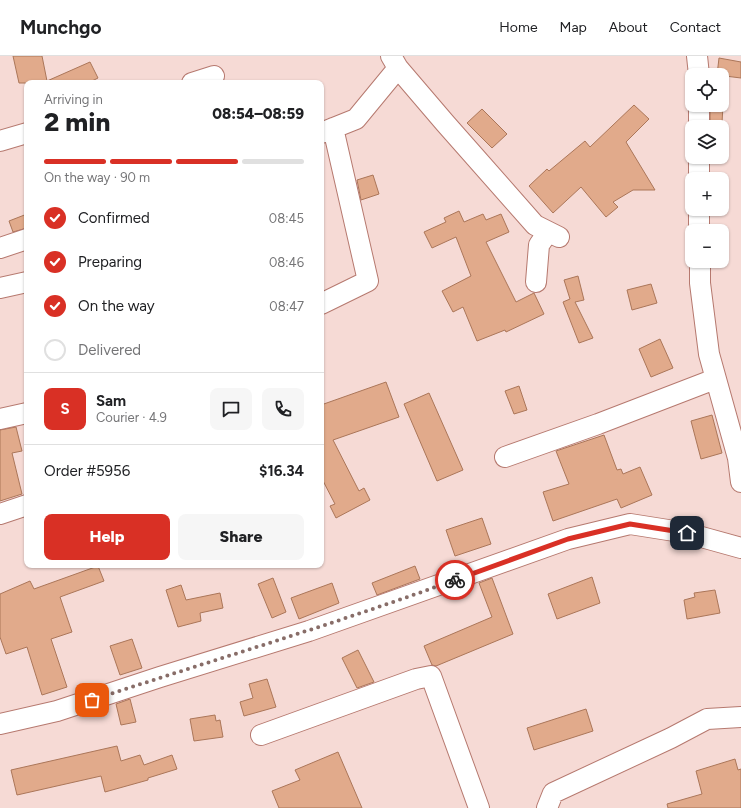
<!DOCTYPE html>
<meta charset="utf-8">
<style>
body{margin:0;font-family:Figtree,sans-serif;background:#f6f6f6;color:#202124;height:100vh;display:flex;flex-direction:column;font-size:15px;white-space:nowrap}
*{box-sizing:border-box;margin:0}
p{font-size:13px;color:#757577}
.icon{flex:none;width:22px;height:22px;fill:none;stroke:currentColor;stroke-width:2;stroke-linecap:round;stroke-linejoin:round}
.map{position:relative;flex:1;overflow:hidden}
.drawer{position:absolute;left:24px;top:24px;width:300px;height:488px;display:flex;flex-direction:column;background:#fff;border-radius:8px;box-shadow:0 1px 3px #0004}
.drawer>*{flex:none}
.buttons{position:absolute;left:685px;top:12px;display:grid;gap:8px}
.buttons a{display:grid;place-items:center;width:44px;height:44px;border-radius:8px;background:#fff;box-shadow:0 1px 3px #0004;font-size:20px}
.pin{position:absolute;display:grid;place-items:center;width:34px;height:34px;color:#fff;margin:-17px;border-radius:8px;box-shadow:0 2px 6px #0006}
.courier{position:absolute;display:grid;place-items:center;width:40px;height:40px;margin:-20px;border:3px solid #d93025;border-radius:50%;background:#fff;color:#222;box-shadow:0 1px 5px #0007}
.overview em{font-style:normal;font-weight:800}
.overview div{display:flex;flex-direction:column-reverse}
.overview{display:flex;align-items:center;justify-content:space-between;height:68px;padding:0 20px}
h1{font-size:26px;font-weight:800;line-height:30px}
.bar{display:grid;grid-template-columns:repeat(4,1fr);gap:6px 4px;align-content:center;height:48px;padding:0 20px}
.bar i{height:5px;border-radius:3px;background:#e0e0e0}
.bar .active{background:#d93025}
.bar p{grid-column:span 4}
.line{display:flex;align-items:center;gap:10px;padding:0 20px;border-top:1px solid #e0e0e0}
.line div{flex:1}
.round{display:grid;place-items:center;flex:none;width:42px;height:42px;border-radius:8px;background:#f6f6f6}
ol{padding:0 20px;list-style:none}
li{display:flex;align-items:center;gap:12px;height:44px}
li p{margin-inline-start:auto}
li .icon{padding:4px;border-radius:50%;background:#d93025;color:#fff;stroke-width:4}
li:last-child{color:#757577}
li i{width:22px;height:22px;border:2px solid #e0e0e0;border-radius:50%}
.action{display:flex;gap:8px;margin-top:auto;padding:8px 20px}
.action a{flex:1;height:46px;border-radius:8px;background:#d93025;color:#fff;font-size:16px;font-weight:800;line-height:46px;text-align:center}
.action a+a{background:#f6f6f6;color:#202124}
header{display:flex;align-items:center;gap:24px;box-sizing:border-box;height:56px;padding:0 20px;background:#fff;border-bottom:1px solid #e0e0e0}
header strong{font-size:19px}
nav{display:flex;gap:22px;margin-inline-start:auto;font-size:14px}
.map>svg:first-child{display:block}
.building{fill:#e1aa8b;stroke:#ab7659}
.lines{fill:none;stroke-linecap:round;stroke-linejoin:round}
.minor-casing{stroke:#b6796f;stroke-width:22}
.minor{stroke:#fff;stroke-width:20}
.done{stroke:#886d68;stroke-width:4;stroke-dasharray:0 7.2}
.route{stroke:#d93025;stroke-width:5}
</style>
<header>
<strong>Munchgo</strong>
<nav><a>Home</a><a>Map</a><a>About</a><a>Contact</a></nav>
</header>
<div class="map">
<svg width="741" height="752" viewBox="0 0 741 752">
<rect width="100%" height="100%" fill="#f6dad5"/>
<!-- building -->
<path class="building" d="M 13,0 L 42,0 L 47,25 L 90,6 L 98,22 L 88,27 L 19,27 Z
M 719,2 L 741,6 L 741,22 L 717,19 Z
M 634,49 L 649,63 L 626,86 L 655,134 L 633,134 L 613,146 L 618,151 L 606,161 L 581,131 L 553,157 L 529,130 L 547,113 L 549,115 L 585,85 L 590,91 Z
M 710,49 L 723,49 L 722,67 L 710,67 Z
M 482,53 L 507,78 L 492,92 L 467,67 Z
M 373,119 L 379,138 L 361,144 L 357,124 Z
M 459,155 L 464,166 L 483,158 L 486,164 L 501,158 L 509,176 L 486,186 L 516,246 L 534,237 L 544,258 L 506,276 L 505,274 L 477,285 L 463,251 L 453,256 L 442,235 L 471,220 L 456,181 L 432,192 L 424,176 L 446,166 L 444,162 Z
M 27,158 L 27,172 L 13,176 L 9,165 Z
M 578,220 L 584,244 L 575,246 L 593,282 L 579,287 L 563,246 L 570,243 L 564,224 Z
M 651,228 L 657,247 L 632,254 L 627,234 Z
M 660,283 L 673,312 L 651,321 L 639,293 Z
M 386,326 L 399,361 L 333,384 L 359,435 L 364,432 L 370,444 L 336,462 L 330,450 L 335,448 L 321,421 L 321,349 Z
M 519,330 L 527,354 L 514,358 L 505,335 Z
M 429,337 L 463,414 L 437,425 L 404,348 Z
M 712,359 L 722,397 L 701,403 L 691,365 Z
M 16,371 L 22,395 L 12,397 L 22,438 L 0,445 L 0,374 Z
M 604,379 L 617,414 L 621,413 L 623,418 L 640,411 L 652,439 L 621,452 L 617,443 L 553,465 L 543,436 L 569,428 L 556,395 Z
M 482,462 L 491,488 L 455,500 L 446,474 Z
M 98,510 L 104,525 L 60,541 L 72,576 L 51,583 L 67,631 L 42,639 L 27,591 L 6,598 L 0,581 L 0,538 L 30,525 L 34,533 Z
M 415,510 L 420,523 L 377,539 L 372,527 Z
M 592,521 L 600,547 L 557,563 L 548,538 Z
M 273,522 L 286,556 L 272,562 L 258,528 Z
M 492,522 L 513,578 L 436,610 L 432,609 L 424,590 L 492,561 L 479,527 Z
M 332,527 L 339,547 L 299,563 L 291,542 Z
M 181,529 L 186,544 L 220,537 L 223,552 L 200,557 L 201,565 L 178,571 L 166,534 Z
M 715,534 L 720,557 L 687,563 L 684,544 L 695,541 L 694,537 Z
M 132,583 L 142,612 L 120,619 L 110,590 Z
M 358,594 L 374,626 L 357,632 L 342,602 Z
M 267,623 L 276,651 L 244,660 L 240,646 L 253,642 L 249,628 Z
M 130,643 L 136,666 L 121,669 L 116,648 Z
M 586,653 L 593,675 L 534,694 L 527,672 Z
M 215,659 L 216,665 L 220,664 L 223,681 L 194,685 L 190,663 Z
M 117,690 L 121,705 L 140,699 L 144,709 L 172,699 L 177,713 L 148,722 L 148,724 L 105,736 L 101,720 L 17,739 L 11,714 Z
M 338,696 L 362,752 L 279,752 L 272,735 L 300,724 L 295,714 Z
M 735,703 L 738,714 L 741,713 L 741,752 L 668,752 L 667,748 L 702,738 L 696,715 Z"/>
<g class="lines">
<!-- minor casing -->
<g class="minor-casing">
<path id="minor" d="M 391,0 L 398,12 L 445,67 L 535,169 L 559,181
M 697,0 L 699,19
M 192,27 L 214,20
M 699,71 L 699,49
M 321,77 L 356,63 L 398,12
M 0,85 L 27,77
M 699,123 L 699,101
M 699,153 L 699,175
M 0,192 L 27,183
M 700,205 L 700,227 L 709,298 L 738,402 L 741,426
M 536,226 L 539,189 L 548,176
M 0,232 L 27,226
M 321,248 L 368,225 L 333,72
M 0,363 L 27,357
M 505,401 L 598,368 L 715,323
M 0,458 L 27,449
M 0,668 L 57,655 L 160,621 L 309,575 L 568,483 L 630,468 L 687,477 L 741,492
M 261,679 L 416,623 L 431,620 L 479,752
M 547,752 L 553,737 L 671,682 L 707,663 L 741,661"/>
</g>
<!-- minor -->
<use href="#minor" class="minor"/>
</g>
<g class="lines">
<!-- done -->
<path class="done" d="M 92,644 C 213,604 335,568 455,524"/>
<!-- route -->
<path class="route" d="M 455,524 L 568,483 L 630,468 L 687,477"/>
</g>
</svg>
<div class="buttons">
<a><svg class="icon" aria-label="locate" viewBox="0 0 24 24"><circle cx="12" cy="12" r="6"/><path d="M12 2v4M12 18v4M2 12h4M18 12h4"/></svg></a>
<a><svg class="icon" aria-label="layers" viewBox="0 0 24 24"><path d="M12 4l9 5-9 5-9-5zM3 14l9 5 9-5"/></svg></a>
<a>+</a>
<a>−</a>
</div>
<div class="pin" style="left:92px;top:644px;background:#ea580c"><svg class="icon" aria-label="bag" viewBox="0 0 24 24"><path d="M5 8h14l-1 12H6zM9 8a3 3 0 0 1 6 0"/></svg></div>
<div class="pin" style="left:687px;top:477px;background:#1f2937"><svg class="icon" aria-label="home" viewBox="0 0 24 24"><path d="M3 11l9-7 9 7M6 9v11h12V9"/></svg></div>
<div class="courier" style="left:455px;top:524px"><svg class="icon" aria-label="bike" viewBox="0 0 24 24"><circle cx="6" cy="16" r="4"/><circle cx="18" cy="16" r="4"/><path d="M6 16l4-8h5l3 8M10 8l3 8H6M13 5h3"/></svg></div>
<section class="drawer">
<div class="overview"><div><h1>2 min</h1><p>Arriving in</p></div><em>08:54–08:59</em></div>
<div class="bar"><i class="active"></i><i class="active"></i><i class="active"></i><i></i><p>On the way · 90 m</p></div>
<ol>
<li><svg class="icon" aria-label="check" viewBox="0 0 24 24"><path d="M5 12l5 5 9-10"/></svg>Confirmed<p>08:45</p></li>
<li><svg class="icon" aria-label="check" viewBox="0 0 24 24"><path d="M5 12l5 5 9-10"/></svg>Preparing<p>08:46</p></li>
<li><svg class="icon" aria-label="check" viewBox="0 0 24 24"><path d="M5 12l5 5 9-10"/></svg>On the way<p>08:47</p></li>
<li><i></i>Delivered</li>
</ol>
<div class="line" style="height:72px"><b class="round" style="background:#d93025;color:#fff">S</b><div><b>Sam</b><p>Courier · 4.9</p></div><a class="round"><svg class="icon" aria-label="chat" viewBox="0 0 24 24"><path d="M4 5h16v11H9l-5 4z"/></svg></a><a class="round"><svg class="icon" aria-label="phone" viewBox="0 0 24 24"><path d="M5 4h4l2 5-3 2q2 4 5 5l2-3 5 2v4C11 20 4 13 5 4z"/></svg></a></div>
<div class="line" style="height:52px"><div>Order #5956</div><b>$16.34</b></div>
<div class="action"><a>Help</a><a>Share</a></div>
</section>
</div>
